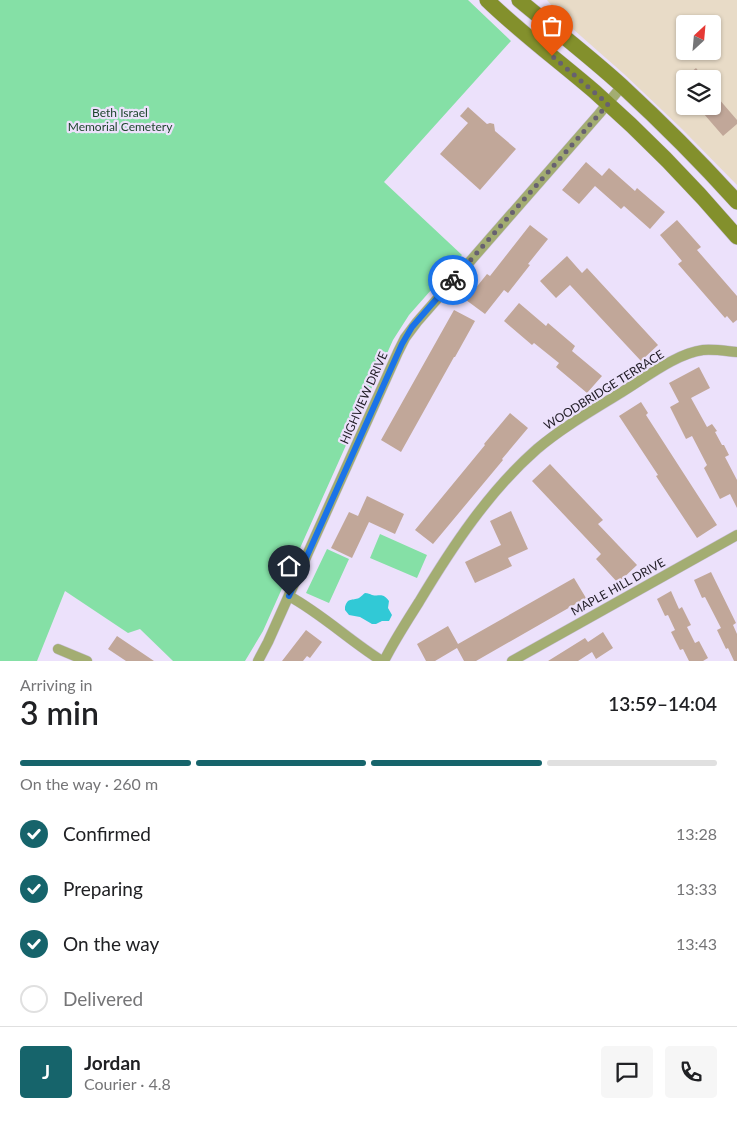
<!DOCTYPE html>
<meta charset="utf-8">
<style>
body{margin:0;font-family:Lato,sans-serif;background:#f6f6f6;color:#202124;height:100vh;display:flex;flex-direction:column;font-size:19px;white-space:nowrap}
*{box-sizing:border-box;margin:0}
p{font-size:16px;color:#757577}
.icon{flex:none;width:28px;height:28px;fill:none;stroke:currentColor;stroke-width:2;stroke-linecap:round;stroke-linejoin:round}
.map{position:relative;height:661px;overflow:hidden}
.side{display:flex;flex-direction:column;background:#fff;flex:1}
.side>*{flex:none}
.needle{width:32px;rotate:26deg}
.fabs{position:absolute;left:676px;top:15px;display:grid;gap:10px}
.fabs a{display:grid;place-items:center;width:45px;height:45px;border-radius:5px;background:#fff;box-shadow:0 1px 4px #0004;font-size:25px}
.pin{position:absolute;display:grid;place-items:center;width:42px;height:42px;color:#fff;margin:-51px -21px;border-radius:50% 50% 50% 0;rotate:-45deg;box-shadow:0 0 5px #0007}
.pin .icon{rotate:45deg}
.courier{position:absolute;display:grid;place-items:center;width:50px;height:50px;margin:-25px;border:4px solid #1a73e8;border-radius:50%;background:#fff;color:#222;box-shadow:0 1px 6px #0007}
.overview em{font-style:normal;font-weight:600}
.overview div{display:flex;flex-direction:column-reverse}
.overview{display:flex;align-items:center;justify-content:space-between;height:85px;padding:0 20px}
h1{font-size:32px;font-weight:600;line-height:38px}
.bar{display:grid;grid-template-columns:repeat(4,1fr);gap:8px 5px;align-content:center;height:60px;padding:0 20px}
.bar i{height:6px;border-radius:4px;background:#e0e0e0}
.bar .current{background:#16646b}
.bar p{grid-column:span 4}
.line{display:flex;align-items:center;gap:12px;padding:0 20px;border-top:1px solid #e0e0e0}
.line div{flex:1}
.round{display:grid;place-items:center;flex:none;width:52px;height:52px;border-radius:5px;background:#f6f6f6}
ol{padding:0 20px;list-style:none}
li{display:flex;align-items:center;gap:15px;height:55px}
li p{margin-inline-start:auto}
li .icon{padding:5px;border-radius:50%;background:#16646b;color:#fff;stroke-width:4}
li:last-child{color:#757577}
li i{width:28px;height:28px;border:2px solid #e0e0e0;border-radius:50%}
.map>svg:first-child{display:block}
.commercial{fill:#e8dbc7;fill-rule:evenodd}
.green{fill:#85e0a6}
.water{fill:#31c9d6}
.building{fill:#c1a799}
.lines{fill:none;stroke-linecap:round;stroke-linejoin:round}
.street-casing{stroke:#c7bed4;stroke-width:11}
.secondary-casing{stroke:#c7bed4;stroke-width:16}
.street{stroke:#a3ad72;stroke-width:10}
.secondary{stroke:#83902c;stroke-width:15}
.done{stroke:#676170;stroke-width:5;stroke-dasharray:0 9}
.route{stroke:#1a73e8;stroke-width:6}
.labels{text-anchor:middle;stroke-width:4.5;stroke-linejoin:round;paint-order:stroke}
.park-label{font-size:12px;fill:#1e452d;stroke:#ece1fb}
.street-label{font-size:12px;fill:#201c25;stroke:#ece1fb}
</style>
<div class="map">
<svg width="737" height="661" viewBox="0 0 737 661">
<rect width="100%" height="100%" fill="#ece1fb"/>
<!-- commercial -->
<path class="commercial" d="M 547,0 L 737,0 L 737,185 L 682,129 L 624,74 L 565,22 ZM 685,24 L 712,24 L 712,51 L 685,51 ZM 685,79 L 712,79 L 712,106 L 685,106 Z"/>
<!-- green -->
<path class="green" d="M 0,0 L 468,0 L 511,41 L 384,182 L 462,255 L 409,315 L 393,340 L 263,631 L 245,661 L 173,661 L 140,629 L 128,633 L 65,591 L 37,661 L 0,661 Z
M 380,534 L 427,555 L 417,578 L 370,558 Z
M 327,549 L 349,559 L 329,603 L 306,593 Z"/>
<!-- water -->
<path class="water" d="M 365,593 C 368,593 370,594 372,595 C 380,597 382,592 389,601 L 388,608 L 392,615 L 389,621 L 382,621 L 376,624 L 372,624 L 360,617 L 349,615 L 345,610 L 345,607 C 348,597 352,601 359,598 C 362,596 363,594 365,593 Z"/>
<!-- building -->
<path class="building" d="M 696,68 L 705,79 L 683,79 Z
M 712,91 L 737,120 L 737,124 L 723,136 L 697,106 L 712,106 Z
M 468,107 L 487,124 L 490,123 L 494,124 L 495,131 L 516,149 L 480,190 L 440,154 L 468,123 L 460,116 Z
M 586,162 L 602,176 L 609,168 L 635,191 L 637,188 L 665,212 L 650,229 L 624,206 L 621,209 L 595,186 L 579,204 L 562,190 Z
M 677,220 L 701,247 L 697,250 L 737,296 L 737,320 L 733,323 L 727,316 L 725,318 L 678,264 L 682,261 L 660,235 Z
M 530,225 L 548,239 L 528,264 L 530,265 L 508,293 L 504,290 L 485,314 L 466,300 L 487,274 L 490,276 Z
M 567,256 L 582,273 L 587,268 L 658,345 L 641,361 L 570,285 L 556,298 L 540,281 Z
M 519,303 L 546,326 L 548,323 L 575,346 L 572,351 L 602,376 L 587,393 L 556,367 L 559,363 L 534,343 L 532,345 L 504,321 Z
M 454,310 L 475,321 L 455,357 L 454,357 L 401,452 L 381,440 Z
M 699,367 L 710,388 L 691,398 L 707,427 L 712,424 L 717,431 L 715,432 L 722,445 L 724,445 L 729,455 L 725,457 L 737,480 L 737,508 L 730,494 L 720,499 L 704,468 L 707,465 L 692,436 L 686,439 L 670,407 L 679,402 L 669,383 Z
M 641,402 L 648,413 L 646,415 L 717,525 L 697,538 L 656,476 L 658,475 L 619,416 Z
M 510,413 L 528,428 L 502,459 L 503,460 L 433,544 L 415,530 L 485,445 L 484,444 Z
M 550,464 L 603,520 L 598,524 L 637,565 L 618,583 L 596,559 L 601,554 L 532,481 Z
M 367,496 L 404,514 L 395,534 L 369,522 L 352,558 L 331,548 L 349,512 L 358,516 Z
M 511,511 L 528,549 L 508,558 L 512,566 L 475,583 L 465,562 L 501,545 L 490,521 Z
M 711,572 L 736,623 L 733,625 L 737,634 L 737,661 L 734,661 L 728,648 L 726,649 L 717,630 L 721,628 L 705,597 L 702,598 L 694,580 Z
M 574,578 L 586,598 L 476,661 L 464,661 L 457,648 L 435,661 L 426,661 L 417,644 L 448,626 L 458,644 Z
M 671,591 L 679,609 L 682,607 L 691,625 L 687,627 L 695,643 L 699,641 L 708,658 L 703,661 L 689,661 L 683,649 L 680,650 L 671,632 L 675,630 L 668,615 L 665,616 L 657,599 Z
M 306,630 L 322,642 L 310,658 L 307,656 L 303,661 L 282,661 Z
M 603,632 L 613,648 L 596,659 L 592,652 L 578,661 L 548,661 L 585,638 L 588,642 Z
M 117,636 L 154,661 L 126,661 L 108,649 Z"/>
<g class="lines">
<!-- street casing -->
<g class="street-casing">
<path id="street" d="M 289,596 C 322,614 350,641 382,661
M 58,649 L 87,661
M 258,661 L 268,642 L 398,352 L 405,338 L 417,322 L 599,114 L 622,86
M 384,661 C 394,641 407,621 419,602 C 452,547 489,491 537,449 C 563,427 593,410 622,392 C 645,378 677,353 703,350 C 714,349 726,351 737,352
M 512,661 L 737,535"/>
</g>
<!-- secondary casing -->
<g class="secondary-casing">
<path id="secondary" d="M 487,0 C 521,33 559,61 595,92 C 646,137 693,185 737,237
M 519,0 C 554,29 589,56 622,86 C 662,123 701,162 737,202"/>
</g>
<!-- street -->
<use href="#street" class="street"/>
<!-- secondary -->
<use href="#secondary" class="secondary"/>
</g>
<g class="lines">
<!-- done -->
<path class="done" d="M 453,280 L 608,104 L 552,56"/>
<!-- route -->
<path class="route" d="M 289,596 L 402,344 L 412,327 L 453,280"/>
</g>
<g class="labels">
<!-- park labels -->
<g class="park-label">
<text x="120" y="117">Beth Israel<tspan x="120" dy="14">Memorial Cemetery</tspan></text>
</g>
<!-- street labels -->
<g class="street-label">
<text transform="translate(604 390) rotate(-32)" y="4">WOODBRIDGE TERRACE</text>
<text transform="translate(364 398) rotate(-66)" y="4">HIGHVIEW DRIVE</text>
<text transform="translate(618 587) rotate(-29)" y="4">MAPLE HILL DRIVE</text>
</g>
</g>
</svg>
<div class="fabs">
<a><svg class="needle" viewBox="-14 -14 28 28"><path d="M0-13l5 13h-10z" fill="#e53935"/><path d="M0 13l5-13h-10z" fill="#757577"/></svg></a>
<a><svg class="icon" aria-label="layers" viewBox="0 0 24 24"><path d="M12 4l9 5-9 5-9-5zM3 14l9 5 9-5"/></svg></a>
</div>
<div class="pin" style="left:552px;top:56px;background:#ea580c"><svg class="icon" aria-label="bag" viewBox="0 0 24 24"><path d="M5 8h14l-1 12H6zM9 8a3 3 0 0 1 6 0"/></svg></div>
<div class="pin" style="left:289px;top:596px;background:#1f2937"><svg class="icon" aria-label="home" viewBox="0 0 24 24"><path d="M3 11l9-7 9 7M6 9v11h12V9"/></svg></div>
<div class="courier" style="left:453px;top:280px"><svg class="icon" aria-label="bike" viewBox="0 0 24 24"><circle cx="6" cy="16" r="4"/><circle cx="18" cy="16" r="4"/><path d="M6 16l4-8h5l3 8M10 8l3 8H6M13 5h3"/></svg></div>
</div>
<section class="side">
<div class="overview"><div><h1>3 min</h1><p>Arriving in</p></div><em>13:59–14:04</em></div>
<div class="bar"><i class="current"></i><i class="current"></i><i class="current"></i><i></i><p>On the way · 260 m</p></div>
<ol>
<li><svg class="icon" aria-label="check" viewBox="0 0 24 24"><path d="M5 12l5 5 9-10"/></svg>Confirmed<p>13:28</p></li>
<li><svg class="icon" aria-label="check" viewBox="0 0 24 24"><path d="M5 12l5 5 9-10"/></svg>Preparing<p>13:33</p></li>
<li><svg class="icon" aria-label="check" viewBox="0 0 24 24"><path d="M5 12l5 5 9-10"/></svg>On the way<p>13:43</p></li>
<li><i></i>Delivered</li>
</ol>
<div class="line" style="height:90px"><b class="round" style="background:#16646b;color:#fff">J</b><div><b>Jordan</b><p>Courier · 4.8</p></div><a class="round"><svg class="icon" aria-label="chat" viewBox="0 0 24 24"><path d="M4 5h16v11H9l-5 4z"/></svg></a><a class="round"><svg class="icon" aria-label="phone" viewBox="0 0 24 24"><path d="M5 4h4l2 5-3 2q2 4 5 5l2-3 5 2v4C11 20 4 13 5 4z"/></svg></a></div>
</section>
